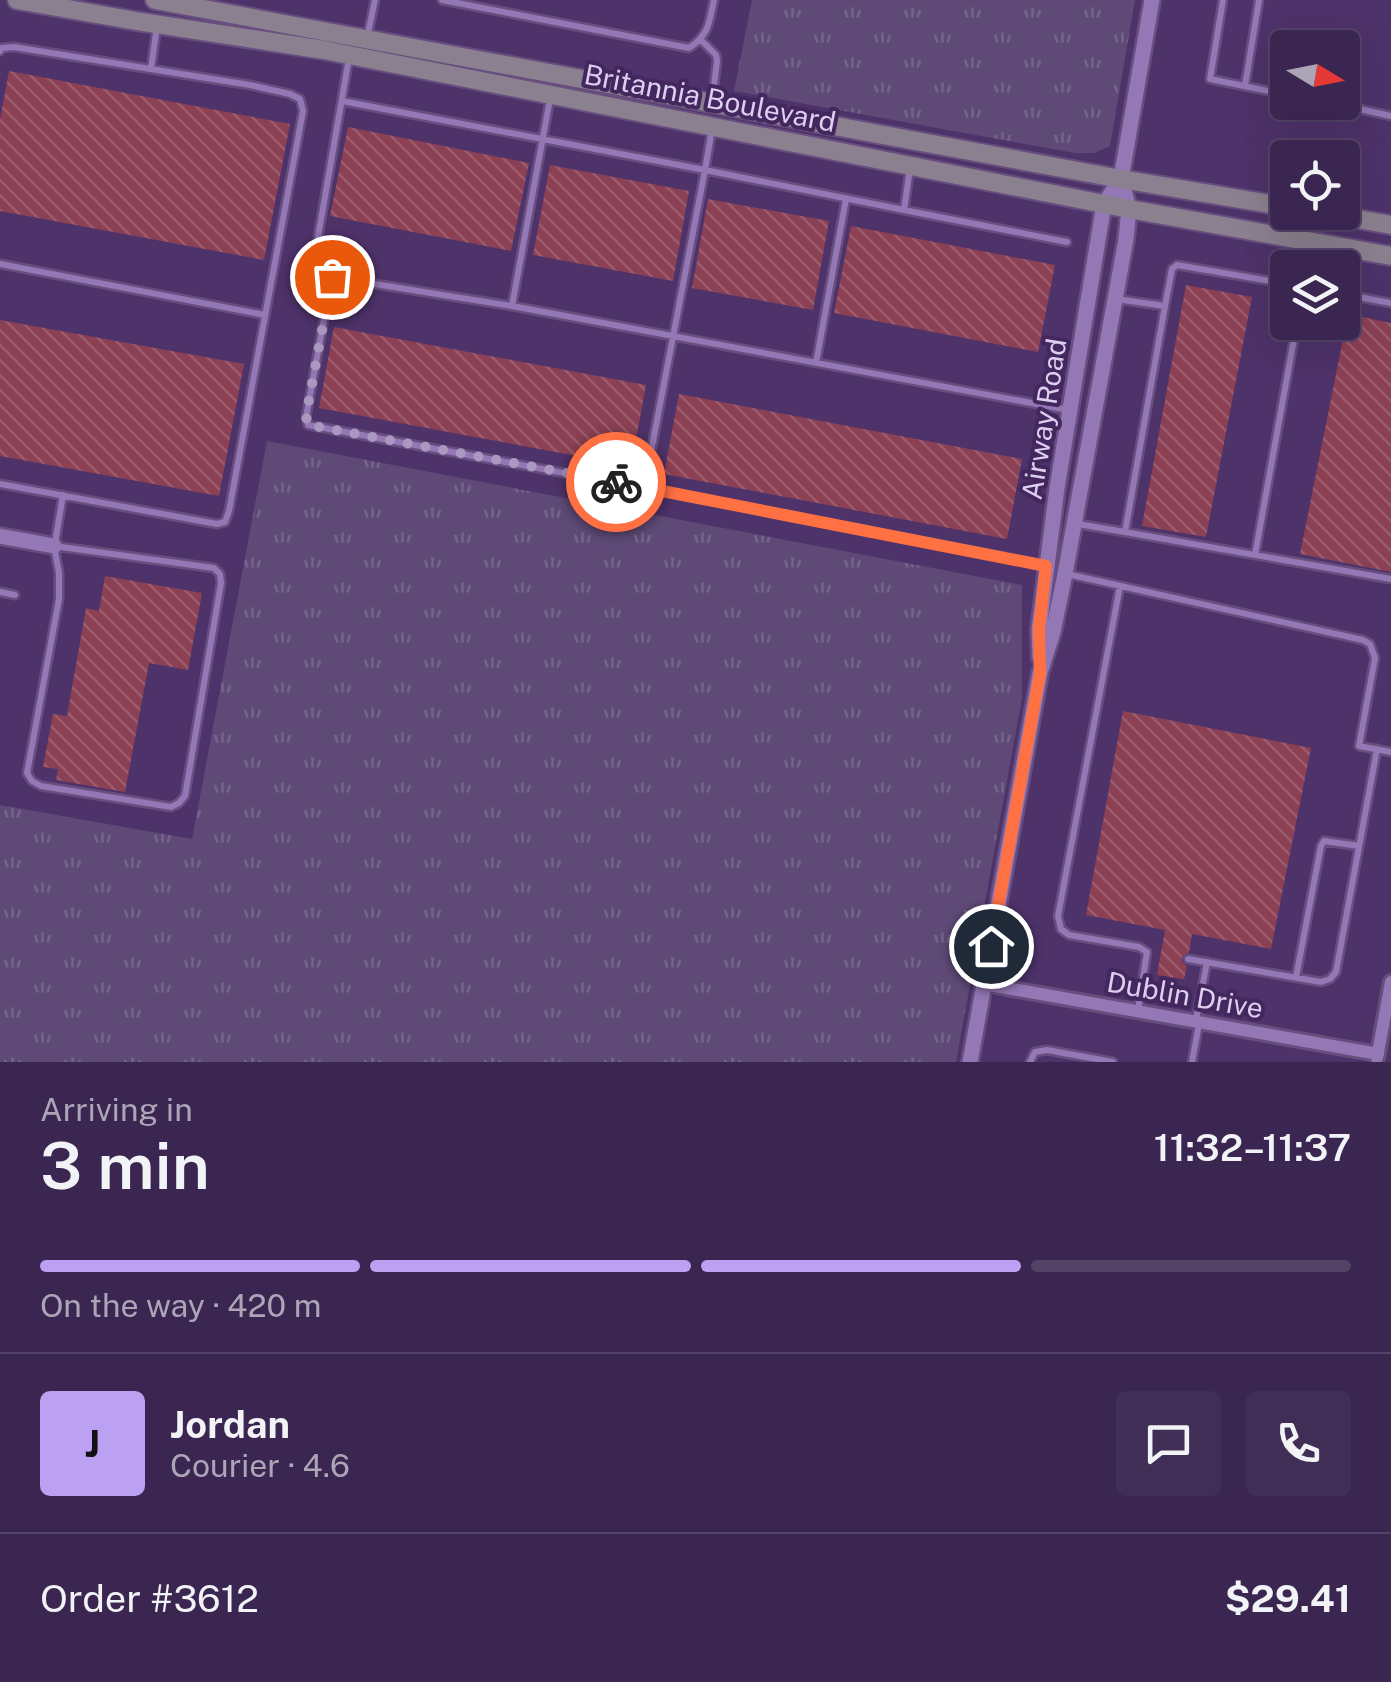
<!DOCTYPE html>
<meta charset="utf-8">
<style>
body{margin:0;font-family:"Public Sans",sans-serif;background:#412e57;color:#f1f3f6;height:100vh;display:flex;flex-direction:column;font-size:38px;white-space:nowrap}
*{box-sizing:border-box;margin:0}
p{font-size:32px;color:#aba5b7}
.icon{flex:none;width:55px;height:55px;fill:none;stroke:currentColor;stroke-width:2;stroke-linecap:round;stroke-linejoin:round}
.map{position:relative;height:1062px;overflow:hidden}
.panel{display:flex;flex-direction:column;background:#3a2650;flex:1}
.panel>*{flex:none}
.needle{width:65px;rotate:100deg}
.buttons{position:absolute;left:1270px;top:30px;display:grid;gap:20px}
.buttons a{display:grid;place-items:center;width:90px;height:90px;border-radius:10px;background:#3a2650;box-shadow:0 10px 40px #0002,0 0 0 2px #544367;font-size:50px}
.pin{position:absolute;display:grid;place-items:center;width:85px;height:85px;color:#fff;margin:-42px;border:5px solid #fff;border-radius:50%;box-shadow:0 2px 10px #0007}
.courier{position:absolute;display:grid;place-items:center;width:100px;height:100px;margin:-50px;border:8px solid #ff7043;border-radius:50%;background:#fff;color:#222;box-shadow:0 2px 12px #0007}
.overview em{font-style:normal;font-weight:600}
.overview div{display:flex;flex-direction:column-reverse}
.overview{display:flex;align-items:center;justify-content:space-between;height:170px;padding:0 40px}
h1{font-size:65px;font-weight:600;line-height:75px}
.bar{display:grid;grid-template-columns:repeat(4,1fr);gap:15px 10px;align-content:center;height:120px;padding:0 40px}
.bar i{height:12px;border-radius:8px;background:#544367}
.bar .active{background:#bca0f2}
.bar p{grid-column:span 4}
.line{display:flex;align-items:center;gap:25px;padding:0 40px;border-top:2px solid #544367}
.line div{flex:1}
.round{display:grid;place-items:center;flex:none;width:105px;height:105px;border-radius:10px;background:#412e57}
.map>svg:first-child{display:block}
.grass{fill:url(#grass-tufts)}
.building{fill:url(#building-back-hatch)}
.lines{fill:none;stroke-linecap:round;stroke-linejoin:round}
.service-casing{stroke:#674e7e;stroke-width:11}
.minor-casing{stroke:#674e7e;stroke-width:18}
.tertiary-casing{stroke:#674e7e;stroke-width:20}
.secondary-casing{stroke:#674e7e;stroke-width:22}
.service{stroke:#9477b5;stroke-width:6}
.minor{stroke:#9477b5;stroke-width:12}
.tertiary{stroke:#9477b5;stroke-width:15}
.secondary{stroke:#8b808f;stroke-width:18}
.done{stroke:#ab98c1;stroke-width:10;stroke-dasharray:0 18}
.route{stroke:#ff7043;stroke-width:12}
.labels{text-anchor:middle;stroke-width:8;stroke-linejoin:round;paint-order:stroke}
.street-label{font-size:28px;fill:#ddcff0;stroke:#43275e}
</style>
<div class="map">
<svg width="1391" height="1062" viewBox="0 0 1391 1062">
<defs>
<pattern id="grass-tufts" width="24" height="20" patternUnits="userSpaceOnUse" patternTransform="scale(2.5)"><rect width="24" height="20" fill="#5f4a77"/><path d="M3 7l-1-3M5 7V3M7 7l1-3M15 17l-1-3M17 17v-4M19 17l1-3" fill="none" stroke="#76638b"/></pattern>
<pattern id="building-back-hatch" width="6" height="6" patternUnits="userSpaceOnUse" patternTransform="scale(2.5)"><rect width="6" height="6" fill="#8c4054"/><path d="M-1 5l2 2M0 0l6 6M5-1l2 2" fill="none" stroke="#9c5b6d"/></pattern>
</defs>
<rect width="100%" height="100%" fill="#4e326a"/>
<!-- grass -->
<path class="grass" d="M 752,0 L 1135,0 L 1110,146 L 1094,153 L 1075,153 L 734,91 Z
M 267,441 L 1022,585 L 1022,698 L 956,1062 L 0,1062 L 0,805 L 192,839 Z"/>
<!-- building -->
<path class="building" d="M 9,71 L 290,124 L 264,260 L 0,211 L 0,120 Z
M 348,127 L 529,163 L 511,251 L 330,216 Z
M 550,165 L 689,191 L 673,281 L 533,255 Z
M 708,199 L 829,221 L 813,310 L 692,288 Z
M 851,226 L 1055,265 L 1038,352 L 834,313 Z
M 1186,285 L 1252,297 L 1206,537 L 1142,526 Z
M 1348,314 L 1391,323 L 1391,572 L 1300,554 Z
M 0,320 L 244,364 L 219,496 L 0,456 Z
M 334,327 L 646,385 L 631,466 L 319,408 Z
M 679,394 L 1022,459 L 1007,539 L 664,474 Z
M 105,576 L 202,593 L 188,670 L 149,663 L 125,792 L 56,780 L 58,769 L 43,767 L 53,714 L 67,716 L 86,608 L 99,611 Z
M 1123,711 L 1311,748 L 1271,949 L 1192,934 L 1189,952 L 1182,957 L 1182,962 L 1187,966 L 1184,979 L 1157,975 L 1165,930 L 1086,915 Z"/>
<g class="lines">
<!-- service casing -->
<g class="service-casing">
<path id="service" d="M 442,0 L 689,48 C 709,35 709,23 714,0
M 1223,0 L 1210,79 L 1288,95
M 367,38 L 375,0
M 701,40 L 716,55 L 717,61 L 712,102
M 0,51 L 2,48 L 14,47 L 250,85 L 290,94 L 300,99 L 303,111 L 229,511 L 225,522 L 217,524 L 0,484
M 349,58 L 318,237 C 319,251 331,256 333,270 L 306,417 L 308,425 L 644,488
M 151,69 L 157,26
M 1245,86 L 1259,0
M 550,99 L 512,306 L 1069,410
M 342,101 L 705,170 L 644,488 L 1046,565
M 1328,102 L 1391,116
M 712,129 L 705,170 L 904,210
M 910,168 L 904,210 L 1067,242
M 0,264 L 265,315
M 331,277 L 512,306
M 1342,294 L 1391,303
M 1165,306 L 1172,269 L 1177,265 L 1288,284
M 816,363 L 846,199
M 1078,524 L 1125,532 L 1165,306 L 1116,299
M 1125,532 L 1391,579
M 55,543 L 63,495
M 54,546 L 214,568 L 220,574 L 221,583 L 185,796 L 179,803 L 171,807 L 41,786 L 32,781 L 27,773 L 59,599 L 59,573 Z
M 1255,555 L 1297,322
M 1067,574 L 1363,640 L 1370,644 L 1375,658 L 1359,746 L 1391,752
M 1120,586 L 1058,916 L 1061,929 L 1069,935 L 1139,947 L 1147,952 L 1138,1010
M 0,592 L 15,595
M 1188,959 L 1321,982 L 1330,979 L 1336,972 L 1377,749
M 1296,977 L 1321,846 L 1324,841 L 1359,846
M 1196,1020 L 1207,962
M 1030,1062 L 1035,1052 L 1047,1050 L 1113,1062
M 1192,1062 L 1199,1024"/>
</g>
<!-- minor casing -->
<g class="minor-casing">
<path id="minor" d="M 984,984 L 1378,1054
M 1377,1058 L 1391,982"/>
</g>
<!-- tertiary casing -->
<g class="tertiary-casing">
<path id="tertiary" d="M 0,536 L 54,546
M 1040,658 L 1039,629 L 1057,488 L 1104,204 L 1121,179 L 1152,0
M 970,1062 L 1040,673 L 1053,632 L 1065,574 L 1126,239 L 1129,209 L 1121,179"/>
</g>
<!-- secondary casing -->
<g class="secondary-casing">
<path id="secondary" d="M 17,0 L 136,21 L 324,50 L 1129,209 L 1391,256
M 155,0 L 1121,179 L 1288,207
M 1317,212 L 1391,225"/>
</g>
<!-- service -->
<use href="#service" class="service"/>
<!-- minor -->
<use href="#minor" class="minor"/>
<!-- tertiary -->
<use href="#tertiary" class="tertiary"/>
<!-- secondary -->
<use href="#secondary" class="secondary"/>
</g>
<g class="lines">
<!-- done -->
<path class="done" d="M 332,277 L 306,416 L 308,425 L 616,482"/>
<!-- route -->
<path class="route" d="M 616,482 L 1046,566 L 1039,629 L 1040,673 L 991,946"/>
</g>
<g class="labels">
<!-- street labels -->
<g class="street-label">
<text transform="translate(710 98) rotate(11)" y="10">Britannia Boulevard</text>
<text transform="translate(1044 419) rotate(-81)" y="10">Airway Road</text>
<text transform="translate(1185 995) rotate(10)" y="10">Dublin Drive</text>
</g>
</g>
</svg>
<div class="buttons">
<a><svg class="needle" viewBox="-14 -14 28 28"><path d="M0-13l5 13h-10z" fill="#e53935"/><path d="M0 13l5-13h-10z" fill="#aba5b7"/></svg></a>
<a><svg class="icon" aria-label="locate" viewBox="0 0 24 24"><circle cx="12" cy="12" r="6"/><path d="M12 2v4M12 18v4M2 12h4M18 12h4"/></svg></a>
<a><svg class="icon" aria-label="layers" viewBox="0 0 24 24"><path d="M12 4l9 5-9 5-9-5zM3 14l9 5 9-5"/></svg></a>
</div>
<div class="pin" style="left:332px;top:277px;background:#ea580c"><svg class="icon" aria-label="bag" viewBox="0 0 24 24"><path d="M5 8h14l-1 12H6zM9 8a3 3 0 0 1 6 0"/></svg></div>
<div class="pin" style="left:991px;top:946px;background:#1f2937"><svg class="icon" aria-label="home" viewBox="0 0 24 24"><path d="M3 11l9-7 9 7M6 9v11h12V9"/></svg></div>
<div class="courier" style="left:616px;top:482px"><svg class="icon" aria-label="bike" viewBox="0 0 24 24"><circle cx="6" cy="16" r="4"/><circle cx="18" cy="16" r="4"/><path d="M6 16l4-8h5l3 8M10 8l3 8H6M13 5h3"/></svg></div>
</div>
<section class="panel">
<div class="overview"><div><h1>3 min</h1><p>Arriving in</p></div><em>11:32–11:37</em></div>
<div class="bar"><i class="active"></i><i class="active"></i><i class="active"></i><i></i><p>On the way · 420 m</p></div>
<div class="line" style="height:180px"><b class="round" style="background:#bca0f2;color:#111">J</b><div><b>Jordan</b><p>Courier · 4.6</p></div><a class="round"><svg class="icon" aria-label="chat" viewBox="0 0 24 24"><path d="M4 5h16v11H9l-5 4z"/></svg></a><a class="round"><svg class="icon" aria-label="phone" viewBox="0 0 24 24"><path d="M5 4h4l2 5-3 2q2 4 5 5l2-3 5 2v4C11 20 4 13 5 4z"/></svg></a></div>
<div class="line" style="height:130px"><div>Order #3612</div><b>$29.41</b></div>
</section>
